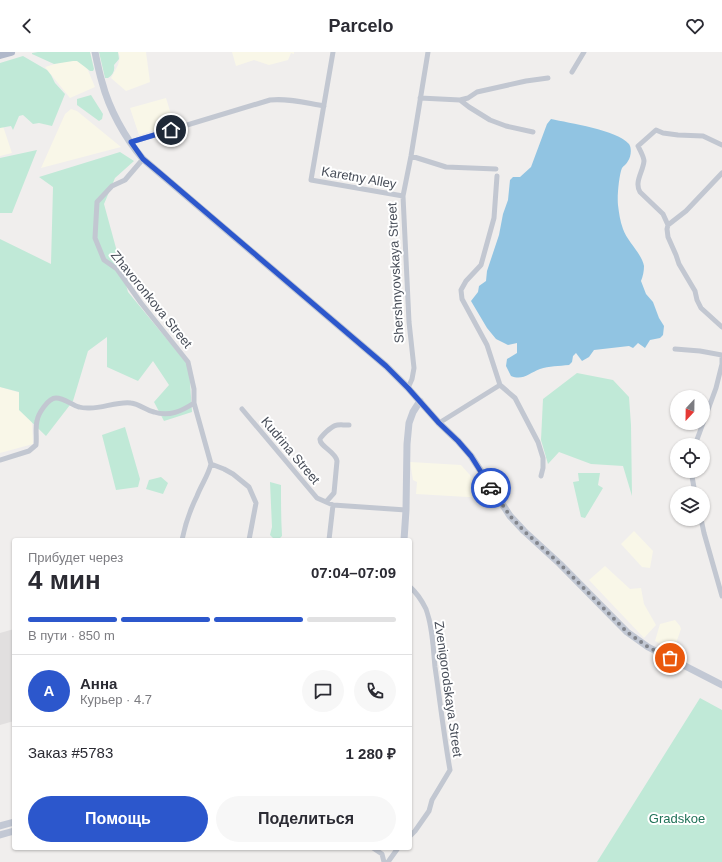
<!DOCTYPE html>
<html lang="ru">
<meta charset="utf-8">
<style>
body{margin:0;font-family:Helvetica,sans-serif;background:#f7f7f7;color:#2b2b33;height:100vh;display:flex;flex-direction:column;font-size:15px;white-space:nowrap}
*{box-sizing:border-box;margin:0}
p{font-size:13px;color:#7c7c81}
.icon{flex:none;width:22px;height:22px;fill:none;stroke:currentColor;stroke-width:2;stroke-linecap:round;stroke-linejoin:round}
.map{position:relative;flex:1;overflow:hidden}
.drawer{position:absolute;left:12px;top:486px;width:400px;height:312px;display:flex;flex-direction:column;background:#fff;border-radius:4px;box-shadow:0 1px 3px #0004}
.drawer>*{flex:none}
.needle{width:26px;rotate:202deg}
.buttons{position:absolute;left:670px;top:338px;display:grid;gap:8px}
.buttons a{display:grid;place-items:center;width:40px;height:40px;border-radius:50%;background:#fff;box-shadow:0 1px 3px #0004;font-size:20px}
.pin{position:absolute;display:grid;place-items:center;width:34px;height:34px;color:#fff;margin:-17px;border:2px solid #fff;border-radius:50%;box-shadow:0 1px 4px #0007}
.courier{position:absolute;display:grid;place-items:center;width:40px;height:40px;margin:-20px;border:3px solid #2c57cc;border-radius:50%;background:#fff;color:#222;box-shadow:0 1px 5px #0007}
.summary em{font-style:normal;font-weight:700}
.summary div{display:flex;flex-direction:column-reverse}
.summary{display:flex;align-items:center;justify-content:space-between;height:68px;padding:0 16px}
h1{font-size:26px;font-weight:700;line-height:30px}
.bar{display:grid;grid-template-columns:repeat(4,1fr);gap:6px 4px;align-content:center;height:48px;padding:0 16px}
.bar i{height:5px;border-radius:3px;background:#e1e1e2}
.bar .active{background:#2c57cc}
.bar p{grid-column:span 4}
.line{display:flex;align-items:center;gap:10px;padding:0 16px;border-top:1px solid #e1e1e2}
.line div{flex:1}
.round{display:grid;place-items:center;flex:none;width:42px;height:42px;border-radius:21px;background:#f7f7f7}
.button{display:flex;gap:8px;margin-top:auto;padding:8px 16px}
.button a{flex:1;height:46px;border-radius:24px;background:#2c57cc;color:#fff;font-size:16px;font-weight:700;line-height:46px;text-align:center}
.button a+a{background:#f7f7f7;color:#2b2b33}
header{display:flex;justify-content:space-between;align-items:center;height:52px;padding:0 16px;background:#fff;font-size:18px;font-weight:700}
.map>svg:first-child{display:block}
.commercial{fill:#f9f7e8}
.education{fill:#e1dfdf}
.green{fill:#c0e9d7}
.water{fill:#91c4e2}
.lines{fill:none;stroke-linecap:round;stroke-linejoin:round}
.street{stroke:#c2c7d1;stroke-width:5}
.secondary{stroke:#c2c8d4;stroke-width:7}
.primary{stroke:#b0b8ca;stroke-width:8}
.done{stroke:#83868d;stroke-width:4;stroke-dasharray:0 7.2}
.route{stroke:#2c57cc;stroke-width:5}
.labels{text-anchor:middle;stroke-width:4;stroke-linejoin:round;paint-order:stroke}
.street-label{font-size:13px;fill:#484e59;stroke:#fff}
.park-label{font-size:13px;fill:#207257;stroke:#fff}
</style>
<header><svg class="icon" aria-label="back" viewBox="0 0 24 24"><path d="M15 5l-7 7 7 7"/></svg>Parcelo<svg class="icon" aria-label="heart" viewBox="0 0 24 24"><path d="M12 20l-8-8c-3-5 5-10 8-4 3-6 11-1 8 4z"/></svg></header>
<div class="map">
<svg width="722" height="810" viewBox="0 0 722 810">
<rect width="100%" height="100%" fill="#f0eeed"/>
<!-- commercial -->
<path class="commercial" d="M 118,0 L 146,0 L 150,30 L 126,39 L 111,26 L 118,13 L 120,5 Z
M 232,0 L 294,0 L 294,2 L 291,1 L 288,8 L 269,13 L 254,8 L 236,14 Z
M 82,4 L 95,35 L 70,46 L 45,15 Z
M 166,46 L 174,72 L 139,83 L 130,56 Z
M 71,57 L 77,59 L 121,95 L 41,116 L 65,62 Z
M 3,74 L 12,101 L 0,104 L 0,75 Z
M 0,335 L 31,344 L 33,392 L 0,401 Z
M 410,410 L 461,413 L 484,439 L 485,446 L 416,442 L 417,430 L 413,428 Z
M 634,479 L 653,499 L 650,516 L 642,515 L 621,492 Z
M 605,514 L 630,537 L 641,536 L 644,552 L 656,573 L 644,586 L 589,528 Z
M 675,568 L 680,574 L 681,577 L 674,597 L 670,597 L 655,589 L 660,572 Z"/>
<!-- education -->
<path class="education" d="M 14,577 L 14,669 L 0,673 L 0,581 Z"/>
<!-- green -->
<path class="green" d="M 38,0 L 90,0 L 94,17 L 93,19 L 90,19 L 85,15 L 77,9 L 73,9 L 54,12 L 32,2 L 32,1 Z
M 99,0 L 118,0 L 119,7 L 114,13 C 115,19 113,23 108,26 L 105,26 Z
M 23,4 L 47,18 L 51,23 L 55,31 L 65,42 L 52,74 L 39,71 L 33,72 L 23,63 L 19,64 L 13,78 L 11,74 L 0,76 L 0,11 Z
M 91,43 L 103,62 L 102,67 L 99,69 L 77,53 L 77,47 Z
M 37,98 L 12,161 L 0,161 L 0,106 Z
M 120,100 L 134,109 L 115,126 L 104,152 L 128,240 L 189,314 L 192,360 L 164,369 L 154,350 L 169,333 L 153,309 L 138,329 L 107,315 L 107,285 L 88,299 L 73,349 L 46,384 L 19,358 L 19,340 L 0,335 L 0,187 L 51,212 L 53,135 L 39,125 Z
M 577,321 L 613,328 L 629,345 L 631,373 L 632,444 L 623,414 L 591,412 L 559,400 L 548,412 L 541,388 L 543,347 Z
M 125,375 L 140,427 L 138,435 L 116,438 L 102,383 Z
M 578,421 L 600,421 L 598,433 L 603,436 L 585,466 L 581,465 L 573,430 L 579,429 Z
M 161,425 L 168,431 L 163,442 L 146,437 L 149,428 Z
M 270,430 L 281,433 C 281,450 281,467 282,484 L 278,488 L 275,488 L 270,483 L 272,475 Z
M 700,646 L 722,658 L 722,810 L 597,810 Z"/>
<!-- water -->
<path class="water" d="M 551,67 C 569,71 617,78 629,92 C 632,96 631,105 628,109 C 627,112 623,114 622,116 C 619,123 617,145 618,153 C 619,161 620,169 623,177 C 627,189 642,202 644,214 C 644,219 643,224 641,229 L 646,242 L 653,250 L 659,266 L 664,274 L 663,283 L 660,286 L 650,288 L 645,296 L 638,291 L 633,296 L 629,294 L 594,298 L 589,305 L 582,309 L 576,301 L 573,304 L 572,310 L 569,313 C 559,314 549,314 540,317 C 529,321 523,329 511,324 L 506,314 L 507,307 L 517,301 L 517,291 L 508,293 L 496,287 L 487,276 L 471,249 L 478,240 L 479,234 L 486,229 L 487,219 L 499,183 L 503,162 L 508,148 L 510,128 L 513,125 L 520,125 L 531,115 L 547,72 Z"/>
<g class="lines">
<!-- street -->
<path class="street" d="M 333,0 L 311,128 L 403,144
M 572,20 L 584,0
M 420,46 L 460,48 L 469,55 L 490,68 L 506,74 L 533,80
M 460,48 L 468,46 L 477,40 L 526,29 L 548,26
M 131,90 L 270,48 C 288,46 306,51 324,54
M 411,104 L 446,115 L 496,117
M 143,107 L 125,128 L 112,134 L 97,150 L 95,186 L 104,208 L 117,217 L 141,251 L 188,310 L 194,337 L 194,351 L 211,412 C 208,424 201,433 197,444 C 190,458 185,473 182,488
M 722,121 L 686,159 L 668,173 L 667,177 L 668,185 L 676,203 L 679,212 L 695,239 L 697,248 L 701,256 L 722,275
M 497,124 L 494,166 L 481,213 L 466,229 L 461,238 L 462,247 L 487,293 L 500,333 L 515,346 L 538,390 L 543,406 L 543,416 L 541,424
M 668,173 L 663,162 L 640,140 C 634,130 643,120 644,109 C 644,105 640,98 638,94 L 656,78 L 663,81 L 678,83 L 703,84 L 722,93
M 675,297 L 700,299 L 722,303
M 408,336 L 412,327 L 414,316 L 409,270 L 403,144 L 411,104 L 428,0
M 242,357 L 317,446 L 333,453 L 329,488
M 439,371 L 500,333
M 695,393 L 716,336 L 722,312 L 722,303
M 0,408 L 29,399 L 36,393 C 37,385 35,376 37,369 C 38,362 48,346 56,346 C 64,346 72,353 79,355 C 82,356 85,356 88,356 C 101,357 118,349 131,351 C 139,352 146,358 154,360 C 169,365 182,359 194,351
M 211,412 L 224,417 L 233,422 L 249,435 L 256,451 L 249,488
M 691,419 L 695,441
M 326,450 L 334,441 L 337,409 C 336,400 319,394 320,387 C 321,385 324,382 326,380 C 336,371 336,373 349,373
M 333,453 L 406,458
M 701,467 L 704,481 L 722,544
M 410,535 C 417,541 422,549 426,557 C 433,576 433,596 435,615 C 440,649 444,684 450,718 L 432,748 L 429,759 L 415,779 L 410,784
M 373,796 L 382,802 L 384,810
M 388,810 L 398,796"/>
<!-- secondary -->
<path class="secondary" d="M 95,0 C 97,10 99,20 102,30 C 109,57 125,86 143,107 L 386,314 L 408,336 L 439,371 L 458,389 L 471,404 L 510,464 L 524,479 L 560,512 L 627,580 L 648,595 L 722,633
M 404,488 L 406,458 L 407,392 L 409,371 L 413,360 L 420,349
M 0,774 L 14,770
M 0,783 L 14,779"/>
<!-- primary -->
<path class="primary" d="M 0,3 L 11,0"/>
</g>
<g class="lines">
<!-- done -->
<path class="done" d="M 491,436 L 510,464 L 524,479 L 560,512 L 627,580 L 648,595 L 670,606"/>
<!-- route -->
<path class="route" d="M 171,78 L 131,90 L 143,107 L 161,122 L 386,314 L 408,336 L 439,371 L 458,389 L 471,404 L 491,436"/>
</g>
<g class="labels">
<!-- street labels -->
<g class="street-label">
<text transform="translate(359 125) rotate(10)" y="5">Karetny Alley</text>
<text transform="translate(395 221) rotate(-93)" y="5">Shershnyovskaya Street</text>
<text transform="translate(152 247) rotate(51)" y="5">Zhavoronkova Street</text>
<text transform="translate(291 398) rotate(50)" y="5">Kudrina Street</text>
<text transform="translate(449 637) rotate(82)" y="5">Zvenigorodskaya Street</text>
</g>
<!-- park labels -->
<g class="park-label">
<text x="677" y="771">Gradskoe</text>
</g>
</g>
</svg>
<div class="buttons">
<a><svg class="needle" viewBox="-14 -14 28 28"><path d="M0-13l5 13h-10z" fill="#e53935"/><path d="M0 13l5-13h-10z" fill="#7c7c81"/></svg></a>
<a><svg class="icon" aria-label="locate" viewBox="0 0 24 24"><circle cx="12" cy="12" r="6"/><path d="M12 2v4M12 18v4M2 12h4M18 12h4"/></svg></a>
<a><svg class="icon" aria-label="layers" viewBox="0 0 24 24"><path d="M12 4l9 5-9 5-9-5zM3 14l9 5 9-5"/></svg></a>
</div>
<div class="pin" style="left:670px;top:606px;background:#ea580c"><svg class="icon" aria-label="bag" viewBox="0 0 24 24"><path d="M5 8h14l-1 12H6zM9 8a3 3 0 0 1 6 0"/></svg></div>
<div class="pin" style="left:171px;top:78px;background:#1f2937"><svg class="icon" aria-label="home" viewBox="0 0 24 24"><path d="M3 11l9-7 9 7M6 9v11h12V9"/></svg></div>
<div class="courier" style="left:491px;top:436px"><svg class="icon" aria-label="car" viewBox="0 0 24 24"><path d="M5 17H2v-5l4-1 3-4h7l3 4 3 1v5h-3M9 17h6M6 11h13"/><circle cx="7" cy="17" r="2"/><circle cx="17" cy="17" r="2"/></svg></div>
<section class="drawer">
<div class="summary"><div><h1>4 мин</h1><p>Прибудет через</p></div><em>07:04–07:09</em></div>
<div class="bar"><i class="active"></i><i class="active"></i><i class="active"></i><i></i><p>В пути · 850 m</p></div>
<div class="line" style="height:72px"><b class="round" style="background:#2c57cc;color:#fff">А</b><div><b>Анна</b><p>Курьер · 4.7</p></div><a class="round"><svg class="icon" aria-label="chat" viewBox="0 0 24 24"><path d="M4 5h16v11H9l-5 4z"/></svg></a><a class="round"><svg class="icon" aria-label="phone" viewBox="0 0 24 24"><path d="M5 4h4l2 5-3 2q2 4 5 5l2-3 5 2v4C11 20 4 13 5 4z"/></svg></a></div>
<div class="line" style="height:52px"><div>Заказ #5783</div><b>1 280 ₽</b></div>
<div class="button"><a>Помощь</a><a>Поделиться</a></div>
</section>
</div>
